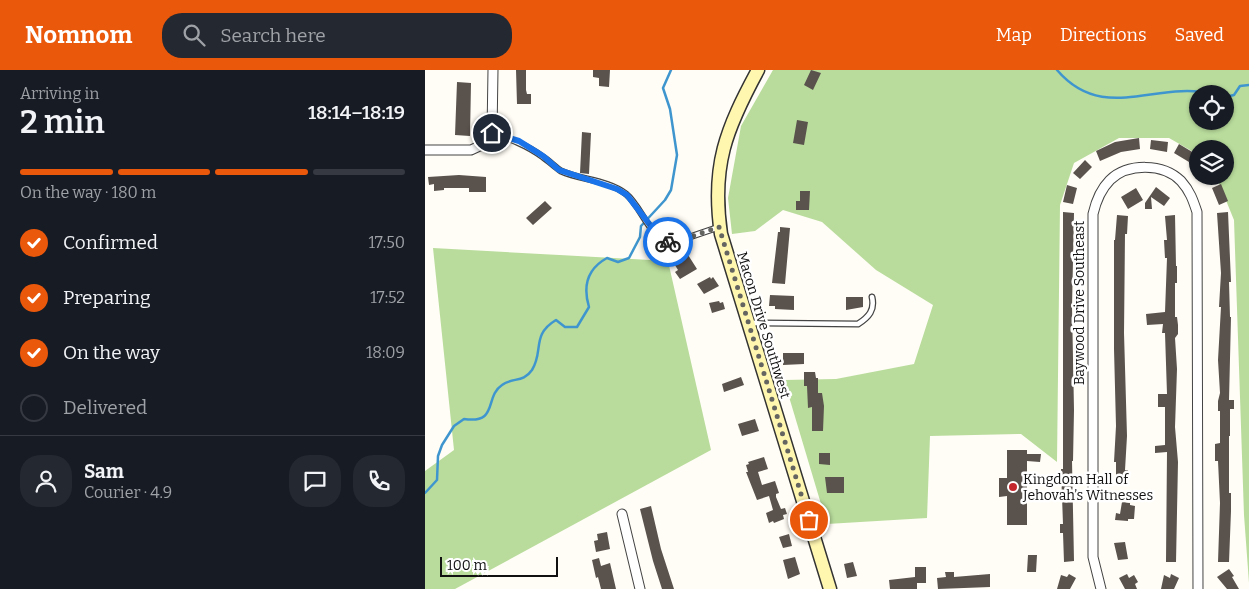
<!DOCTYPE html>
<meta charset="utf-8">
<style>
body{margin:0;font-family:Bitter,serif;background:#242831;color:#f1f3f6;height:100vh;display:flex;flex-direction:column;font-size:19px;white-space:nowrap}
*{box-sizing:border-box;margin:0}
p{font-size:16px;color:#9ea1a6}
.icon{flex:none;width:28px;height:28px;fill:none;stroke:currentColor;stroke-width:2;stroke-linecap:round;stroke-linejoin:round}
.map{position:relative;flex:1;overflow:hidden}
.sheet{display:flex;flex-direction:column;background:#171b24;width:425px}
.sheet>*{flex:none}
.controls{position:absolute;left:764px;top:15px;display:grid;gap:10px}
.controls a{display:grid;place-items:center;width:45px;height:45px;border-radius:50%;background:#171b24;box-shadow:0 1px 4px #0004;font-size:25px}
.scale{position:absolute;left:15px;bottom:12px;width:118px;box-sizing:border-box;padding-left:5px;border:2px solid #111;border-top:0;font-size:14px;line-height:18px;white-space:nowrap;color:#111;-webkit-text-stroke:4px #fff;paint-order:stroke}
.pin{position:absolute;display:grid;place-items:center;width:42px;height:42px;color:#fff;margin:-21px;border:2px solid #fff;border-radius:50%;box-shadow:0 1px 5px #0007}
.courier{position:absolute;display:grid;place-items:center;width:50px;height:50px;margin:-25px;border:4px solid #1a73e8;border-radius:50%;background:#fff;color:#222;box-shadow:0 1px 6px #0007}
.headline em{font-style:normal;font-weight:600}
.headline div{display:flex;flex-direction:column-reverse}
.headline{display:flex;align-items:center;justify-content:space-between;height:85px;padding:0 20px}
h1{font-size:32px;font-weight:600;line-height:38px}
.bar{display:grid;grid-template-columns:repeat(4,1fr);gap:8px 5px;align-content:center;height:60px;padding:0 20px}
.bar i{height:6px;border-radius:4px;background:#363941}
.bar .selected{background:#ea580c}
.bar p{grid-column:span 4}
.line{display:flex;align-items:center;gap:12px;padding:0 20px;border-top:1px solid #363941}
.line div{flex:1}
.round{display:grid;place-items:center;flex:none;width:52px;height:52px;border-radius:20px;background:#242831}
ol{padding:0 20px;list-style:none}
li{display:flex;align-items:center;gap:15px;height:55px}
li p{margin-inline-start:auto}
li .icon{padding:5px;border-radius:50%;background:#ea580c;color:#fff;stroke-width:4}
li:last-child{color:#9ea1a6}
li i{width:28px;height:28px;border:2px solid #363941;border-radius:50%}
header{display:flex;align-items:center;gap:30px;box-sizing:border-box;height:70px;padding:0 25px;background:#ea580c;color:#fff}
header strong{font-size:24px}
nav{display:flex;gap:28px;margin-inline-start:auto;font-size:18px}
.search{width:350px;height:45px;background:#242831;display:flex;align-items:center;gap:12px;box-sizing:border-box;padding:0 18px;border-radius:20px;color:#9ea1a6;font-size:19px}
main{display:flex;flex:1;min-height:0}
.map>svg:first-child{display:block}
.forest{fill:#b9dc9c;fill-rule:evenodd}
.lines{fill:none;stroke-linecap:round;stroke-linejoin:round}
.stream{stroke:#3f96cf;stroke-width:2.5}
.building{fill:#5a524d}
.lane-casing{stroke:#444;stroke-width:7}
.street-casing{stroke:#444;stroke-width:11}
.secondary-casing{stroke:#333;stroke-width:15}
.lane{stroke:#fff;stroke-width:4.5}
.street{stroke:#fff;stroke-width:9}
.secondary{stroke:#fff6b0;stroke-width:12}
.done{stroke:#646461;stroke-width:5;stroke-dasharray:0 9}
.route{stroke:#1a73e8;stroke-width:6}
.poi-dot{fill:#c4262e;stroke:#fff;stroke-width:2}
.labels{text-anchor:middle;stroke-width:5;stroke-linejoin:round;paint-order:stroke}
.street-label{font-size:14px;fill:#111;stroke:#fff}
.poi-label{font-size:14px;fill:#111;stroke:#fff;text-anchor:start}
</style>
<header>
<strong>Nomnom</strong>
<div class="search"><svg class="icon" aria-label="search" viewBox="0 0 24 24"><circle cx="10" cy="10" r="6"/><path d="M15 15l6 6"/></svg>Search here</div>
<nav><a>Map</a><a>Directions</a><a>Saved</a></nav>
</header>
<main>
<section class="sheet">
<div class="headline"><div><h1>2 min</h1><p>Arriving in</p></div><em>18:14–18:19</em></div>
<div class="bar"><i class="selected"></i><i class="selected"></i><i class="selected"></i><i></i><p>On the way · 180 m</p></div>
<ol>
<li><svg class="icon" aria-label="check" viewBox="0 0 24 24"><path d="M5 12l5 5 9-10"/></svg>Confirmed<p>17:50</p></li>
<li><svg class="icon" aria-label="check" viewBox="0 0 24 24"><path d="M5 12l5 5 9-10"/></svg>Preparing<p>17:52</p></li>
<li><svg class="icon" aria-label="check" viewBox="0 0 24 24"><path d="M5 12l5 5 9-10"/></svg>On the way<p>18:09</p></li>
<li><i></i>Delivered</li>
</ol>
<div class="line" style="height:90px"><a class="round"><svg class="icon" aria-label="person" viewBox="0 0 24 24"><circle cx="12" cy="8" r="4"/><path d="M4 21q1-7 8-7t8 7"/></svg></a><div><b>Sam</b><p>Courier · 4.9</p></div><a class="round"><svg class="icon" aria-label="chat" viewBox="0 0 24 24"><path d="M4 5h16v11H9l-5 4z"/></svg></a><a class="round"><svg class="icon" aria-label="phone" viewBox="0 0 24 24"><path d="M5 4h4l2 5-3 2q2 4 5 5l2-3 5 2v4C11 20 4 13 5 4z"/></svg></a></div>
</section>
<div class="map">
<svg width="824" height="519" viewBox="0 0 824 519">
<rect width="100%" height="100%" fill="#fffdf5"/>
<!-- forest -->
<path class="forest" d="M 348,0 L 824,0 L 824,513 L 819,445 L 809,150 L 791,106 L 800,106 L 800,79 L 772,79 L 772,84 L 744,68 L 694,68 L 649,93 L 635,135 L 632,392 L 596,364 L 505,366 L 502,448 L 402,454 L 359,310 L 411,309 L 489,294 L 508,235 L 451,200 L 397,152 L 358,140 L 330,161 L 307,164 L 303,128 L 316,56 ZM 772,24 L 800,24 L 800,51 L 772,51 Z
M 8,178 L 243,191 L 286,380 L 30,519 L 0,519 L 0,401 L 29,380 Z"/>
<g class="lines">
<!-- stream -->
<path class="stream" d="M 632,0 C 678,54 731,10 788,24
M 800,27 L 809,25 L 815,16 L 824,15
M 0,423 L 12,410 L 13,386 L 17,375 L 29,356 L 39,349 C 74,354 59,327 77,315 C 88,307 98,313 107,300 C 119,281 106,265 131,250 L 140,257 L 152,257 L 164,237 C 158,217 162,199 182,188 L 193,192 L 204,188 L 215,167 L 216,156 L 240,130 L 246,120 L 252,85 L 245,39 L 238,18 L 246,0"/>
</g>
<!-- building -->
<path class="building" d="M 91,0 L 101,0 L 101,20 L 102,24 L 106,24 L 106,34 L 92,34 Z
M 168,0 L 185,0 L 184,17 L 174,16 L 174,8 L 168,7 Z
M 386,0 L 396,3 L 388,20 L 379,15 Z
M 32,12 L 46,13 L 45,66 L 30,65 Z
M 372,50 L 383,52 L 379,75 L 368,73 Z
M 157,62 L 166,63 L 164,104 L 155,103 Z
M 714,68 L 715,79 L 696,82 L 675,91 L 671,81 L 690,72 Z
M 726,70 L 743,72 L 742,82 L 725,79 Z
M 754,74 L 769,83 L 764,92 L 749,83 Z
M 660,90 L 667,97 L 655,109 L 648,103 Z
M 34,105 L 61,107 L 61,122 L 44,122 L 44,118 L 19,118 L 19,120 L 9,121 L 9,114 L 4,115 L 3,107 Z
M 796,114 L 803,131 L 794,135 L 787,118 Z
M 642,115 L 652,118 L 648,134 L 638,132 Z
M 731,117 L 745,128 L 739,136 L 726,127 L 727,139 L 720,139 L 720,133 Z
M 711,118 L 718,130 L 703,139 L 696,127 Z
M 375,121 L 385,121 L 384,140 L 371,140 L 371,131 L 375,131 Z
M 120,131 L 127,138 L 108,155 L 101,148 Z
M 638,142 L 649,143 L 647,237 L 649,340 L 648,391 L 647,391 L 649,491 L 639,492 L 638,463 L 635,463 L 635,454 L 638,454 L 636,399 L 638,399 Z
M 803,142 L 806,212 L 804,212 L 805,247 L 806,247 L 804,330 L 809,330 L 809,339 L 805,339 L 805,366 L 804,366 L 804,423 L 806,423 L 806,441 L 804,492 L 793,492 L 795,433 L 793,391 L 790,391 L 790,374 L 795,373 L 795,341 L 793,341 L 793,331 L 795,323 L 793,290 L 796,237 L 794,237 L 796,203 L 792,143 Z
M 692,145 L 703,146 L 702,164 L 700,164 L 699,263 L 702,366 L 700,400 L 703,400 L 703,415 L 691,415 L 691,392 L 689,392 L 691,356 L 689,279 L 689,170 L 690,170 Z
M 750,145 L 751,196 L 752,196 L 752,213 L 750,213 L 750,247 L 752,247 L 753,255 L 753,264 L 750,268 L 752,299 L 750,357 L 753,392 L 751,492 L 741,492 L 742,382 L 730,383 L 730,376 L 740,375 L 740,337 L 733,337 L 733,324 L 742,324 L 740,263 L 737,263 L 738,254 L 722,255 L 721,244 L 740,242 L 742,188 L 740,188 L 739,170 L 742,170 L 740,146 Z
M 355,157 L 365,158 L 360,214 L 347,213 L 353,162 L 355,162 Z
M 258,177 L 272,199 L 255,209 L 250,202 L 253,200 L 248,192 L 251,190 L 247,184 Z
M 285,207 L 286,209 L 288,207 L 294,216 L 279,224 L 272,214 Z
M 345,225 L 369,226 L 369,240 L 350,239 L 350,236 L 344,236 Z
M 421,227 L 438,227 L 438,237 L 421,240 Z
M 294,231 L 295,233 L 298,232 L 300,239 L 287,243 L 284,233 Z
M 358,283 L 379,283 L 379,294 L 358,295 Z
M 379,302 L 390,302 L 391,308 L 393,308 L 393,323 L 397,323 L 399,336 L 398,361 L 387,361 L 387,337 L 383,338 L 382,316 L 379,316 Z
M 316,307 L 319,315 L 299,322 L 297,314 Z
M 330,349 L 334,361 L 317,366 L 313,354 Z
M 582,380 L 602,380 L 602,384 L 616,384 L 615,392 L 602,391 L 602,455 L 582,455 L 582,426 L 574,427 L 574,408 L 582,408 Z
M 394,383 L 405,383 L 405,395 L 394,394 Z
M 339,387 L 343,399 L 333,402 L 337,415 L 350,411 L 354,423 L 351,424 L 351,427 L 356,439 L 360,438 L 362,444 L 358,445 L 359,449 L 349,453 L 348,451 L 344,453 L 341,443 L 348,440 L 344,426 L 332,430 L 321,402 L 323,402 L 321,395 L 324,394 L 323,392 Z
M 400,407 L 419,407 L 419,423 L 402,423 Z
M 697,432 L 705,433 L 705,435 L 710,436 L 709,449 L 703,449 L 703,451 L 690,450 L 691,443 L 695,444 Z
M 226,436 L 236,479 L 249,519 L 237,519 L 228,491 L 215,439 Z
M 182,462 L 185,479 L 171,482 L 169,471 L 173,470 L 172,464 Z
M 364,464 L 367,476 L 358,478 L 354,467 Z
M 700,472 L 703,489 L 693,490 L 689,473 Z
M 603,485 L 612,485 L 611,502 L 602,502 Z
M 370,487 L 375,504 L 363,509 L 358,490 Z
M 174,488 L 176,496 L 185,493 L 191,519 L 176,519 L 173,507 L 171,508 L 167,490 Z
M 428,492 L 432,506 L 422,508 L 419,494 Z
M 490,497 L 501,497 L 501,513 L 492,513 L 492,519 L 465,519 L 464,510 L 490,507 Z
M 804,499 L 809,506 L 807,507 L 814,519 L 802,519 L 792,507 Z
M 520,502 L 529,502 L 529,507 L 565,504 L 565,517 L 513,519 L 512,508 L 521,507 Z
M 644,504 L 651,508 L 645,519 L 632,519 L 636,505 L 642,507 Z
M 702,504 L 704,508 L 709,505 L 713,512 L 710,514 L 712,519 L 700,519 L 694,508 Z
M 746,504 L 754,508 L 749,519 L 736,519 L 739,505 L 745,508 Z"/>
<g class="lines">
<!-- lane casing -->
<g class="lane-casing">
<path id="lane" d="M 67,63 C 85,69 102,75 118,87 C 124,91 130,97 136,101 C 156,110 183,110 201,124 C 217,137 225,170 247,173 L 294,157
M 324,253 L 433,254 C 444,247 450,240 447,227"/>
</g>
<!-- street casing -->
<g class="street-casing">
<path id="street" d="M 0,80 L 46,80 L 59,74 L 67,63 L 68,0
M 197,444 L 215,519
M 676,519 L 668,487 L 668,144 C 671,131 675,120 685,110 C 703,93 738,93 756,111 C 765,121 768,130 772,142 L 773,519"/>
</g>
<!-- secondary casing -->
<g class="secondary-casing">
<path id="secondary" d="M 333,0 C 301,59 286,96 296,164 L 405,519"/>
</g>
<!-- lane -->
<use href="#lane" class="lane"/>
<!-- street -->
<use href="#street" class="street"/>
<!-- secondary -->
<use href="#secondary" class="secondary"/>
</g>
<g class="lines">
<!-- done -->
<path class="done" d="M 243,172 L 247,173 L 294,157 L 384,450"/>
<!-- route -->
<path class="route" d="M 67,63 L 94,71 L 118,86 L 134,100 L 192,119 L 202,125 L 235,168 L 243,172"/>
</g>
<!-- markers -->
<circle class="poi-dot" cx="588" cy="417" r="5"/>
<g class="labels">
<!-- street labels -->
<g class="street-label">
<text transform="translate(654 233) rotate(-90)" y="5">Baywood Drive Southeast</text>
<text transform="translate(339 255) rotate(73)" y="5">Macon Drive Southwest</text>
</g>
<!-- poi labels -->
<g class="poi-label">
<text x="598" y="414">Kingdom Hall of<tspan x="598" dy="16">Jehovah’s Witnesses</tspan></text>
</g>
</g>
</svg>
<div class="controls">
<a><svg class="icon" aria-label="locate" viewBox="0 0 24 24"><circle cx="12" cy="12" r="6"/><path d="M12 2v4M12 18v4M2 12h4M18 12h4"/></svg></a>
<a><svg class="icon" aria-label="layers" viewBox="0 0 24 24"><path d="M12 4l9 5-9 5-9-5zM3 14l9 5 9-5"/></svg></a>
</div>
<div class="scale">100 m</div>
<div class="pin" style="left:384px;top:450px;background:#ea580c"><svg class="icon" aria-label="bag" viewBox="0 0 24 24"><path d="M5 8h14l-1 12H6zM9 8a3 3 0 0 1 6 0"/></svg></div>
<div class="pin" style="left:67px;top:63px;background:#1f2937"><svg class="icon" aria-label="home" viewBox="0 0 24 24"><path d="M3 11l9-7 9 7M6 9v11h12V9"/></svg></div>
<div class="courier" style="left:243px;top:172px"><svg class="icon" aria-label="bike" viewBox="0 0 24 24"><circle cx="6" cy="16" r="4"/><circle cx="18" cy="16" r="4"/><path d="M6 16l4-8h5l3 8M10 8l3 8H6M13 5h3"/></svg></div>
</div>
</main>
